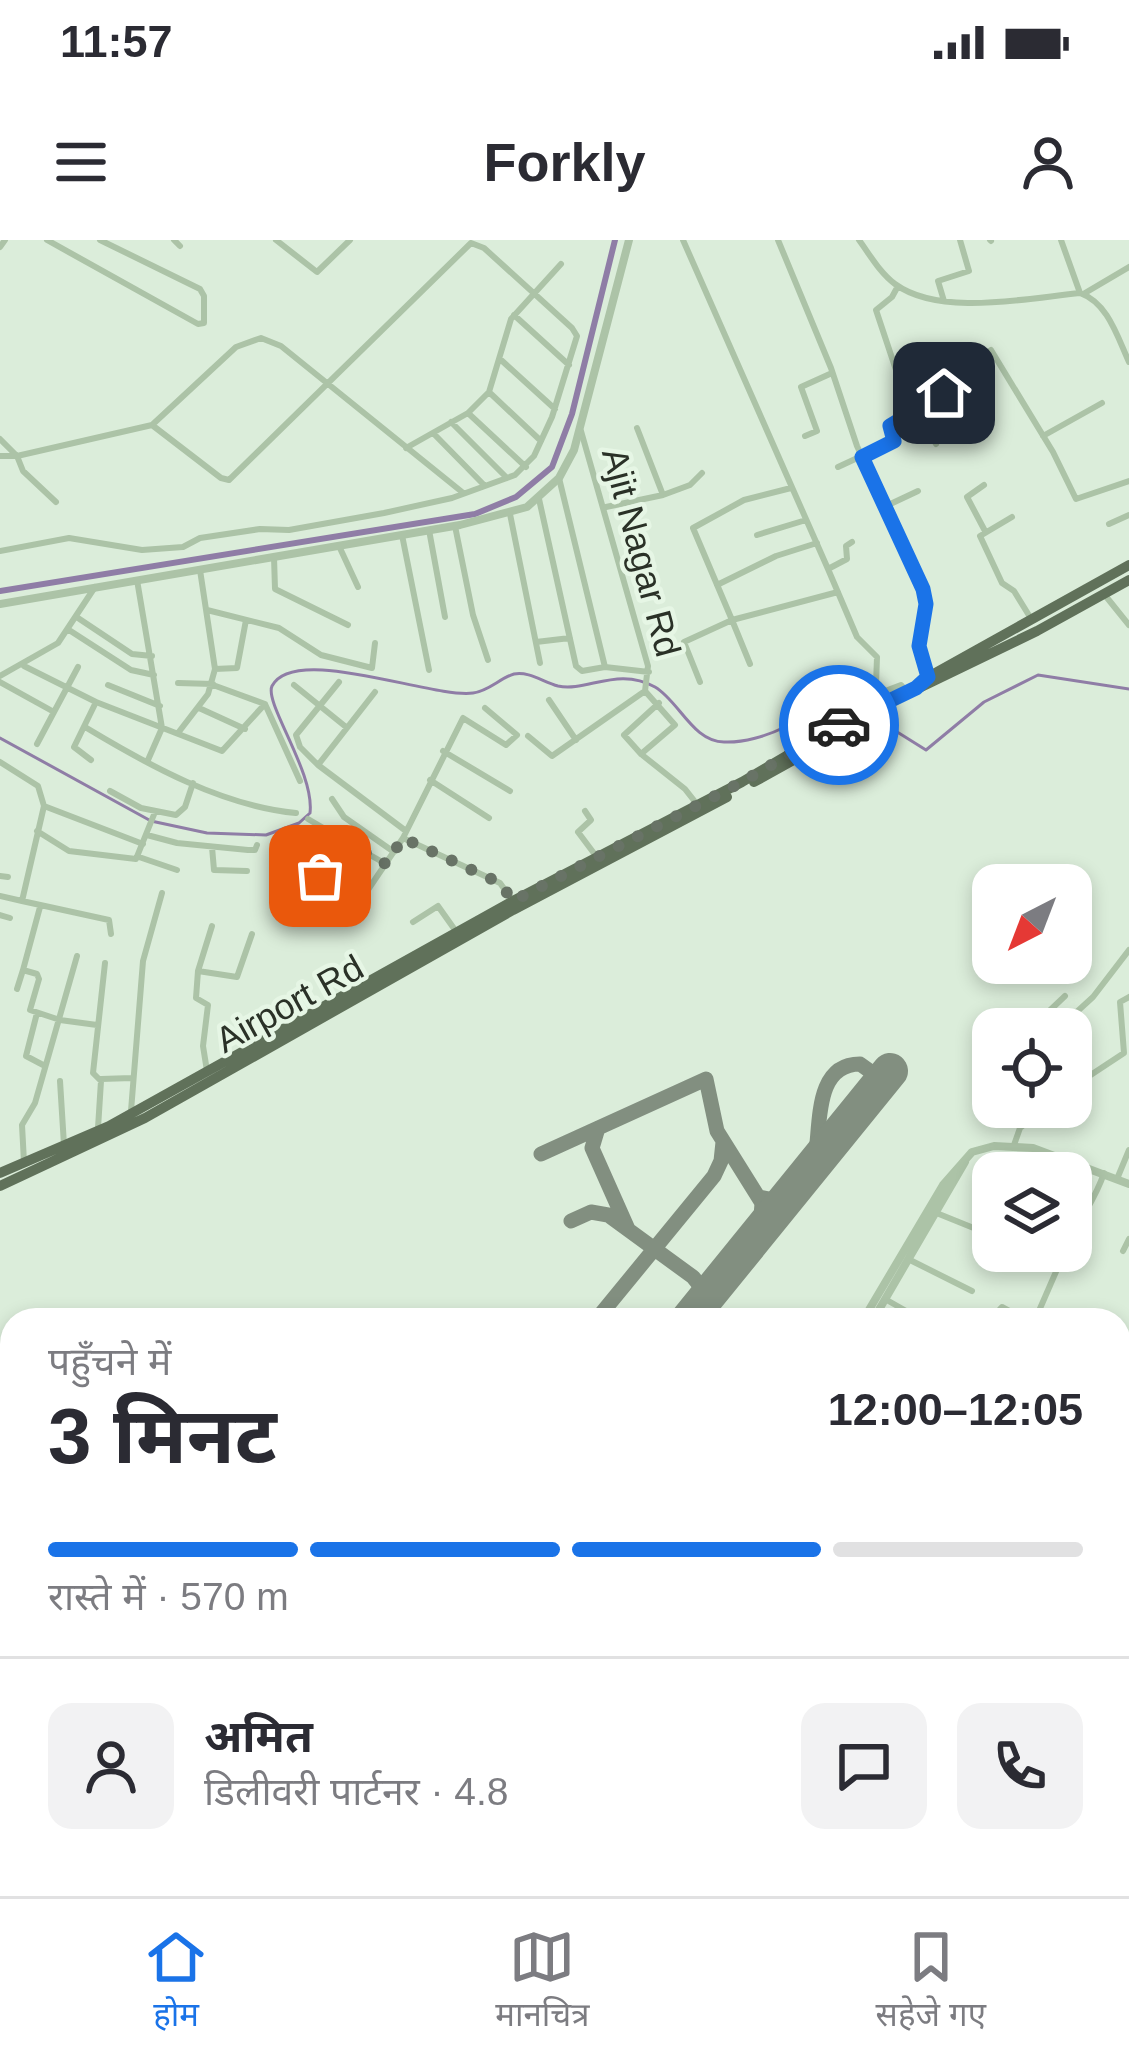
<!DOCTYPE html>
<html lang="hi">
<meta charset="utf-8">
<style>
body{margin:0;font-family:Helvetica,"Noto Sans Devanagari",sans-serif;background:#f2f2f3;color:#2b2b33;height:100vh;display:flex;flex-direction:column;font-size:45px;white-space:nowrap}
*{box-sizing:border-box;margin:0}
p{font-size:39px;color:#7c7c81}
.icon{flex:none;width:66px;height:66px;fill:none;stroke:currentColor;stroke-width:2;stroke-linecap:round;stroke-linejoin:round}
.map{position:relative;flex:1;overflow:hidden}
.details{position:absolute;left:0px;top:1068px;width:1131px;height:588px;display:flex;flex-direction:column;background:#fff;border-radius:36px 36px 0 0;box-shadow:0 6px 18px #0003}
.details>*{flex:none}
.needle{width:78px;rotate:222deg}
.controls{position:absolute;left:972px;top:624px;display:grid;gap:24px}
.controls a{display:grid;place-items:center;width:120px;height:120px;border-radius:24px;background:#fff;box-shadow:0 6px 18px #0003;font-size:60px}
.pin{position:absolute;display:grid;place-items:center;width:102px;height:102px;color:#fff;margin:-51px;border-radius:24px;box-shadow:0 6px 18px #0006}
.courier{position:absolute;display:grid;place-items:center;width:120px;height:120px;margin:-60px;border:9px solid #1a73e8;border-radius:50%;background:#fff;color:#222;box-shadow:0 3px 15px #0007}
.head em{font-style:normal;font-weight:700}
.head div{display:flex;flex-direction:column-reverse}
.head{display:flex;align-items:center;justify-content:space-between;height:204px;padding:0 48px}
h1{font-size:78px;font-weight:700;line-height:90px}
.bar{display:grid;grid-template-columns:repeat(4,1fr);gap:18px 12px;align-content:center;height:144px;padding:0 48px}
.bar i{height:15px;border-radius:9px;background:#e1e1e2}
.bar .current{background:#1a73e8}
.bar p{grid-column:span 4}
.line{display:flex;align-items:center;gap:30px;padding:0 48px;border-top:3px solid #e1e1e2}
.line div{flex:1}
.round{display:grid;place-items:center;flex:none;width:126px;height:126px;border-radius:24px;background:#f2f2f3}
.status{display:flex;justify-content:space-between;align-items:center;height:84px;padding:0 60px;background:#fff;direction:ltr}
.status svg{height:33px;fill:currentColor}
header{display:flex;justify-content:space-between;align-items:center;height:156px;padding:0 48px;background:#fff;font-size:54px;font-weight:700}
.tabs{display:flex;justify-content:space-around;align-items:center;height:168px;border-top:3px solid #e1e1e2;background:#fff;font-size:33px;color:#7c7c81}
.tabs a{display:grid;justify-items:center;gap:6px}
.tabs .current{color:#1a73e8}
.map>svg:first-child{display:block}
.lines{fill:none;stroke-linecap:round;stroke-linejoin:round}
.stream{stroke:#8f7da6;stroke-width:3}
.canal{stroke:#8f7da6;stroke-width:6}
.taxiway{stroke:#828f80;stroke-width:15}
.runway{stroke:#828f80;stroke-width:36}
.minor{stroke:#acc3a7;stroke-width:6}
.tertiary{stroke:#acc3a7;stroke-width:8}
.secondary{stroke:#819779;stroke-width:9}
.primary{stroke:#60715a;stroke-width:10}
.done{stroke:#687366;stroke-width:12;stroke-dasharray:0 21.6}
.route{stroke:#1a73e8;stroke-width:15}
.labels{text-anchor:middle;stroke-width:9;stroke-linejoin:round;paint-order:stroke}
.street-label{font-size:36px;fill:#2a3127;stroke:#e6f6e5}
</style>
<div class="status"><b>11:57</b><svg viewBox="0 0 49 12"><path d="M0 12V9h3v3zM5 12V6h3v6zM10 12V3h3v9zM15 12V0h3v12zM26 1h20v11H26zM47 4h2v5h-2z"/></svg></div>
<header><svg class="icon" aria-label="menu" viewBox="0 0 24 24"><path d="M4 6h16M4 12h16M4 18h16"/></svg>Forkly<svg class="icon" aria-label="person" viewBox="0 0 24 24"><circle cx="12" cy="8" r="4"/><path d="M4 21q1-7 8-7t8 7"/></svg></header>
<div class="map">
<svg width="1129" height="1656" viewBox="0 0 1129 1656">
<rect width="100%" height="100%" fill="#dbedda"/>
<g class="lines">
<!-- stream -->
<path class="stream" d="M 878,471 L 894,490 L 926,510 L 984,462 L 1038,435 L 1129,449
M 0,498 L 151,581 L 207,593 L 266,595 L 299,583 L 310,573 C 315,533 264,463 272,446 C 294,403 433,459 473,453 C 489,451 500,438 514,434 C 529,431 543,442 558,446 C 587,452 618,426 655,447 C 679,461 693,502 724,502 C 743,503 767,496 785,487 C 814,472 840,437 872,463"/>
<!-- canal -->
<path class="canal" d="M 0,351 L 475,274 L 516,257 L 552,227 L 572,174 L 615,0"/>
<!-- taxiway -->
<path class="taxiway" d="M 598,888 L 592,908 L 628,989
M 541,914 L 706,839 L 717,891 L 762,963 L 760,991
M 814,924 C 822,893 811,824 860,824 L 874,834 L 878,851 L 845,887
M 759,957 L 784,962
M 571,981 L 591,972 L 608,975 L 693,1037 L 701,1047 L 703,1062
M 596,1080 L 714,936 L 721,921 L 723,902
M 4,1403 L 12,1407
M 191,1644 L 193,1656
M 465,1656 L 471,1644"/>
<!-- runway -->
<path class="runway" d="M 688,1080 L 890,831
M 223,1656 L 233,1644"/>
<!-- minor -->
<path class="minor" d="M 47,0 L 198,84 L 204,83 L 204,56 L 200,49 L 100,0
M 174,0 L 180,6
M 276,0 L 317,32 L 350,0
M 683,0 L 828,329
M 778,0 L 831,128 L 857,206 L 923,349 L 926,364 L 919,407 L 928,437
M 859,0 C 870,15 880,33 895,44 C 940,77 1028,58 1080,53 C 1108,63 1117,96 1129,122
M 990,0 L 991,1
M 1061,0 L 1080,53
M 0,7 L 5,0
M 898,46 L 892,57 L 876,70 L 900,142
M 1085,53 L 1129,27
M 944,61 L 938,41 L 969,31 L 960,0
M 514,75 L 569,125
M 500,119 L 555,169
M 489,152 L 541,201
M 468,173 L 526,227
M 451,182 L 507,238
M 581,191 L 648,426 L 645,451
M 433,193 L 484,245
M 805,196 L 817,191 L 801,147 L 832,133
M 1043,196 L 1102,163
M 0,199 L 17,216 L 0,216
M 936,204 L 916,171 L 945,152 L 945,140 L 991,110 L 1053,212 L 1076,259 L 1129,241
M 406,208 L 468,173 L 489,152 L 511,79 L 561,24
M 838,227 L 894,201 L 890,186 L 916,171
M 559,238 L 605,427 L 649,432
M 984,245 L 967,257 L 985,291
M 663,255 L 690,245 L 702,233
M 539,259 L 576,426 L 582,431 L 605,427
M 56,262 L 23,231 L 17,216 L 152,185 L 236,107 L 261,98 L 281,106 L 462,252
M 606,267 L 663,255 L 637,188
M 884,267 L 918,251
M 510,274 L 540,423
M 1012,277 L 980,296 L 1002,343 L 1014,351 L 1030,377
M 1109,284 L 1129,275
M 455,286 L 473,375 L 488,420
M 429,290 L 445,377
M 402,295 L 429,430
M 757,295 L 806,280
M 852,302 L 846,306 L 847,319 L 828,329 L 857,397 L 877,417 L 876,445 L 885,451 L 901,445 L 908,453
M 339,306 L 358,347
M 0,311 L 69,298 L 142,310 L 183,307 L 200,298 L 260,289 L 289,290 L 384,273 L 452,258 L 515,235 L 534,216 L 552,177 L 577,96 L 572,88 L 484,8 L 471,3 L 229,240 L 221,238 L 152,185
M 274,317 L 275,349 L 348,385
M 137,340 L 162,488 L 148,520
M 717,345 L 776,316 L 817,303
M 1104,354 L 1129,385
M 207,370 L 279,388 L 321,415 L 372,428 L 375,403
M 78,378 L 132,414 L 152,416
M 69,390 L 131,430 L 154,435
M 536,402 L 570,398
M 750,424 L 732,380 L 838,352
M 24,426 L 96,462 L 74,507 L 91,520
M 215,429 L 237,428 L 246,380
M 0,436 L 58,403 L 95,347
M 0,442 L 54,472 L 37,504
M 700,442 L 684,402 L 732,380 L 693,288 L 744,260 L 791,248
M 178,443 L 213,444
M 108,445 L 160,466
M 294,445 L 346,487
M 645,451 L 675,485 L 641,514 L 685,549 L 696,563
M 375,452 L 318,525 L 406,591
M 549,460 L 576,500
M 96,462 L 222,511 L 265,464 L 213,445
M 265,464 L 300,541
M 199,468 L 245,489
M 485,468 L 517,495 L 506,505 L 463,478 L 403,598 L 500,643 L 513,661
M 54,472 L 78,427
M 85,487 C 148,525 222,566 296,573
M 178,493 L 208,454 L 215,429 L 200,330
M 528,496 L 552,516 L 645,451
M 443,511 L 510,551
M 641,514 L 624,495 L 659,463
M 0,522 L 38,546 L 44,566 L 22,661 L 0,656
M 318,525 L 300,507 L 296,495 L 339,442
M 430,540 L 489,578
M 110,551 L 141,568 L 176,575 L 185,567 L 193,543
M 332,559 L 344,577 L 394,612
M 44,566 L 143,604
M 585,571 L 591,580 L 578,592 L 596,616
M 308,579 L 354,606
M 37,591 L 69,611 L 136,619 L 155,572
M 147,595 L 177,603 L 248,610 L 255,610 L 257,605
M 212,607 L 214,630 L 247,631
M 139,617 L 177,630
M 0,636 L 8,637
M 288,640 L 312,642 L 343,630 L 354,606 L 386,624
M 22,661 L 109,680 L 111,694
M 357,666 L 403,598
M 0,675 L 10,678
M 413,682 L 438,666 L 455,690
M 212,686 L 198,731 L 237,737 L 252,694
M 23,730 L 40,667
M 198,731 L 196,758 L 208,765 L 203,806 L 207,831
M 17,749 L 23,730 L 37,734 L 39,739 L 30,770 L 60,780 L 97,785
M 37,773 L 26,816 L 45,826
M 1040,789 L 1032,780 L 1045,775 L 1065,756
M 1058,789 L 1093,757 L 1129,710
M 1071,833 L 1074,846 L 1124,813 L 1120,762 L 1129,757
M 101,839 L 132,838
M 60,841 L 64,905
M 131,871 L 143,721 L 162,653
M 98,888 L 101,841 L 93,833 L 105,723
M 1014,905 L 1020,888 L 1047,867
M 24,922 L 22,885 L 35,863 L 77,716
M 1117,939 L 1129,910
M 934,972 L 991,995
M 1071,999 C 1082,975 1096,958 1104,933
M 1123,1011 L 1129,999
M 910,1020 L 972,1051
M 885,1059 L 922,1080
M 990,1080 L 1002,1067 L 1026,1080
M 1035,1080 L 1065,1011
M 1119,1118 L 1129,1122
M 1119,1155 L 1129,1148
M 1119,1240 L 1129,1239"/>
<!-- tertiary -->
<path class="tertiary" d="M 0,364 L 460,285 L 527,267 L 559,238 L 574,210 L 629,0
M 863,1080 L 943,945 L 972,912 L 994,906 L 1033,908 L 1129,944
M 873,1080 L 965,922"/>
<!-- secondary -->
<path class="secondary" d="M 1078,1656 L 1129,1642"/>
<!-- primary -->
<path class="primary" d="M 919,448 L 1037,391 L 1129,340
M 754,542 L 842,493 L 851,484
M 0,933 L 109,886 L 513,661 L 742,542 L 839,485 L 916,448 L 928,437 L 1129,325
M 0,946 L 145,878 L 513,670 L 727,557"/>
</g>
<g class="lines">
<!-- done -->
<path class="done" d="M 320,636 L 346,629 L 354,606 L 386,624 L 403,598 L 500,643 L 513,661 L 742,542 L 839,485"/>
<!-- route -->
<path class="route" d="M 839,485 L 916,448 L 928,437 L 919,406 L 926,364 L 923,349 L 862,217 L 894,201 L 890,186 L 944,153"/>
</g>
<g class="labels">
<!-- street labels -->
<g class="street-label">
<text transform="translate(642 312) rotate(75)" y="13">Ajit Nagar Rd</text>
<text transform="translate(289 763) rotate(-29)" y="13">Airport Rd</text>
</g>
</g>
</svg>
<div class="controls">
<a><svg class="needle" viewBox="-14 -14 28 28"><path d="M0-13l5 13h-10z" fill="#e53935"/><path d="M0 13l5-13h-10z" fill="#7c7c81"/></svg></a>
<a><svg class="icon" aria-label="locate" viewBox="0 0 24 24"><circle cx="12" cy="12" r="6"/><path d="M12 2v4M12 18v4M2 12h4M18 12h4"/></svg></a>
<a><svg class="icon" aria-label="layers" viewBox="0 0 24 24"><path d="M12 4l9 5-9 5-9-5zM3 14l9 5 9-5"/></svg></a>
</div>
<div class="pin" style="left:320px;top:636px;background:#ea580c"><svg class="icon" aria-label="bag" viewBox="0 0 24 24"><path d="M5 8h14l-1 12H6zM9 8a3 3 0 0 1 6 0"/></svg></div>
<div class="pin" style="left:944px;top:153px;background:#1f2937"><svg class="icon" aria-label="home" viewBox="0 0 24 24"><path d="M3 11l9-7 9 7M6 9v11h12V9"/></svg></div>
<div class="courier" style="left:839px;top:485px"><svg class="icon" aria-label="car" viewBox="0 0 24 24"><path d="M5 17H2v-5l4-1 3-4h7l3 4 3 1v5h-3M9 17h6M6 11h13"/><circle cx="7" cy="17" r="2"/><circle cx="17" cy="17" r="2"/></svg></div>
<section class="details">
<div class="head"><div><h1>3 मिनट</h1><p>पहुँचने में</p></div><em>12:00–12:05</em></div>
<div class="bar"><i class="current"></i><i class="current"></i><i class="current"></i><i></i><p>रास्ते में · 570 m</p></div>
<div class="line" style="height:216px"><a class="round"><svg class="icon" aria-label="person" viewBox="0 0 24 24"><circle cx="12" cy="8" r="4"/><path d="M4 21q1-7 8-7t8 7"/></svg></a><div><b>अमित</b><p>डिलीवरी पार्टनर · 4.8</p></div><a class="round"><svg class="icon" aria-label="chat" viewBox="0 0 24 24"><path d="M4 5h16v11H9l-5 4z"/></svg></a><a class="round"><svg class="icon" aria-label="phone" viewBox="0 0 24 24"><path d="M5 4h4l2 5-3 2q2 4 5 5l2-3 5 2v4C11 20 4 13 5 4z"/></svg></a></div>
</section>
</div>
<nav class="tabs">
<a class="current"><svg class="icon" aria-label="home" viewBox="0 0 24 24"><path d="M3 11l9-7 9 7M6 9v11h12V9"/></svg>होम</a>
<a><svg class="icon" aria-label="map" viewBox="0 0 24 24"><path d="M3 6l6-2 6 2 6-2v14l-6 2-6-2-6 2zM9 4v14M15 6v14"/></svg>मानचित्र</a>
<a><svg class="icon" aria-label="saved" viewBox="0 0 24 24"><path d="M7 4h10v16l-5-4-5 4z"/></svg>सहेजे गए</a>
</nav>
